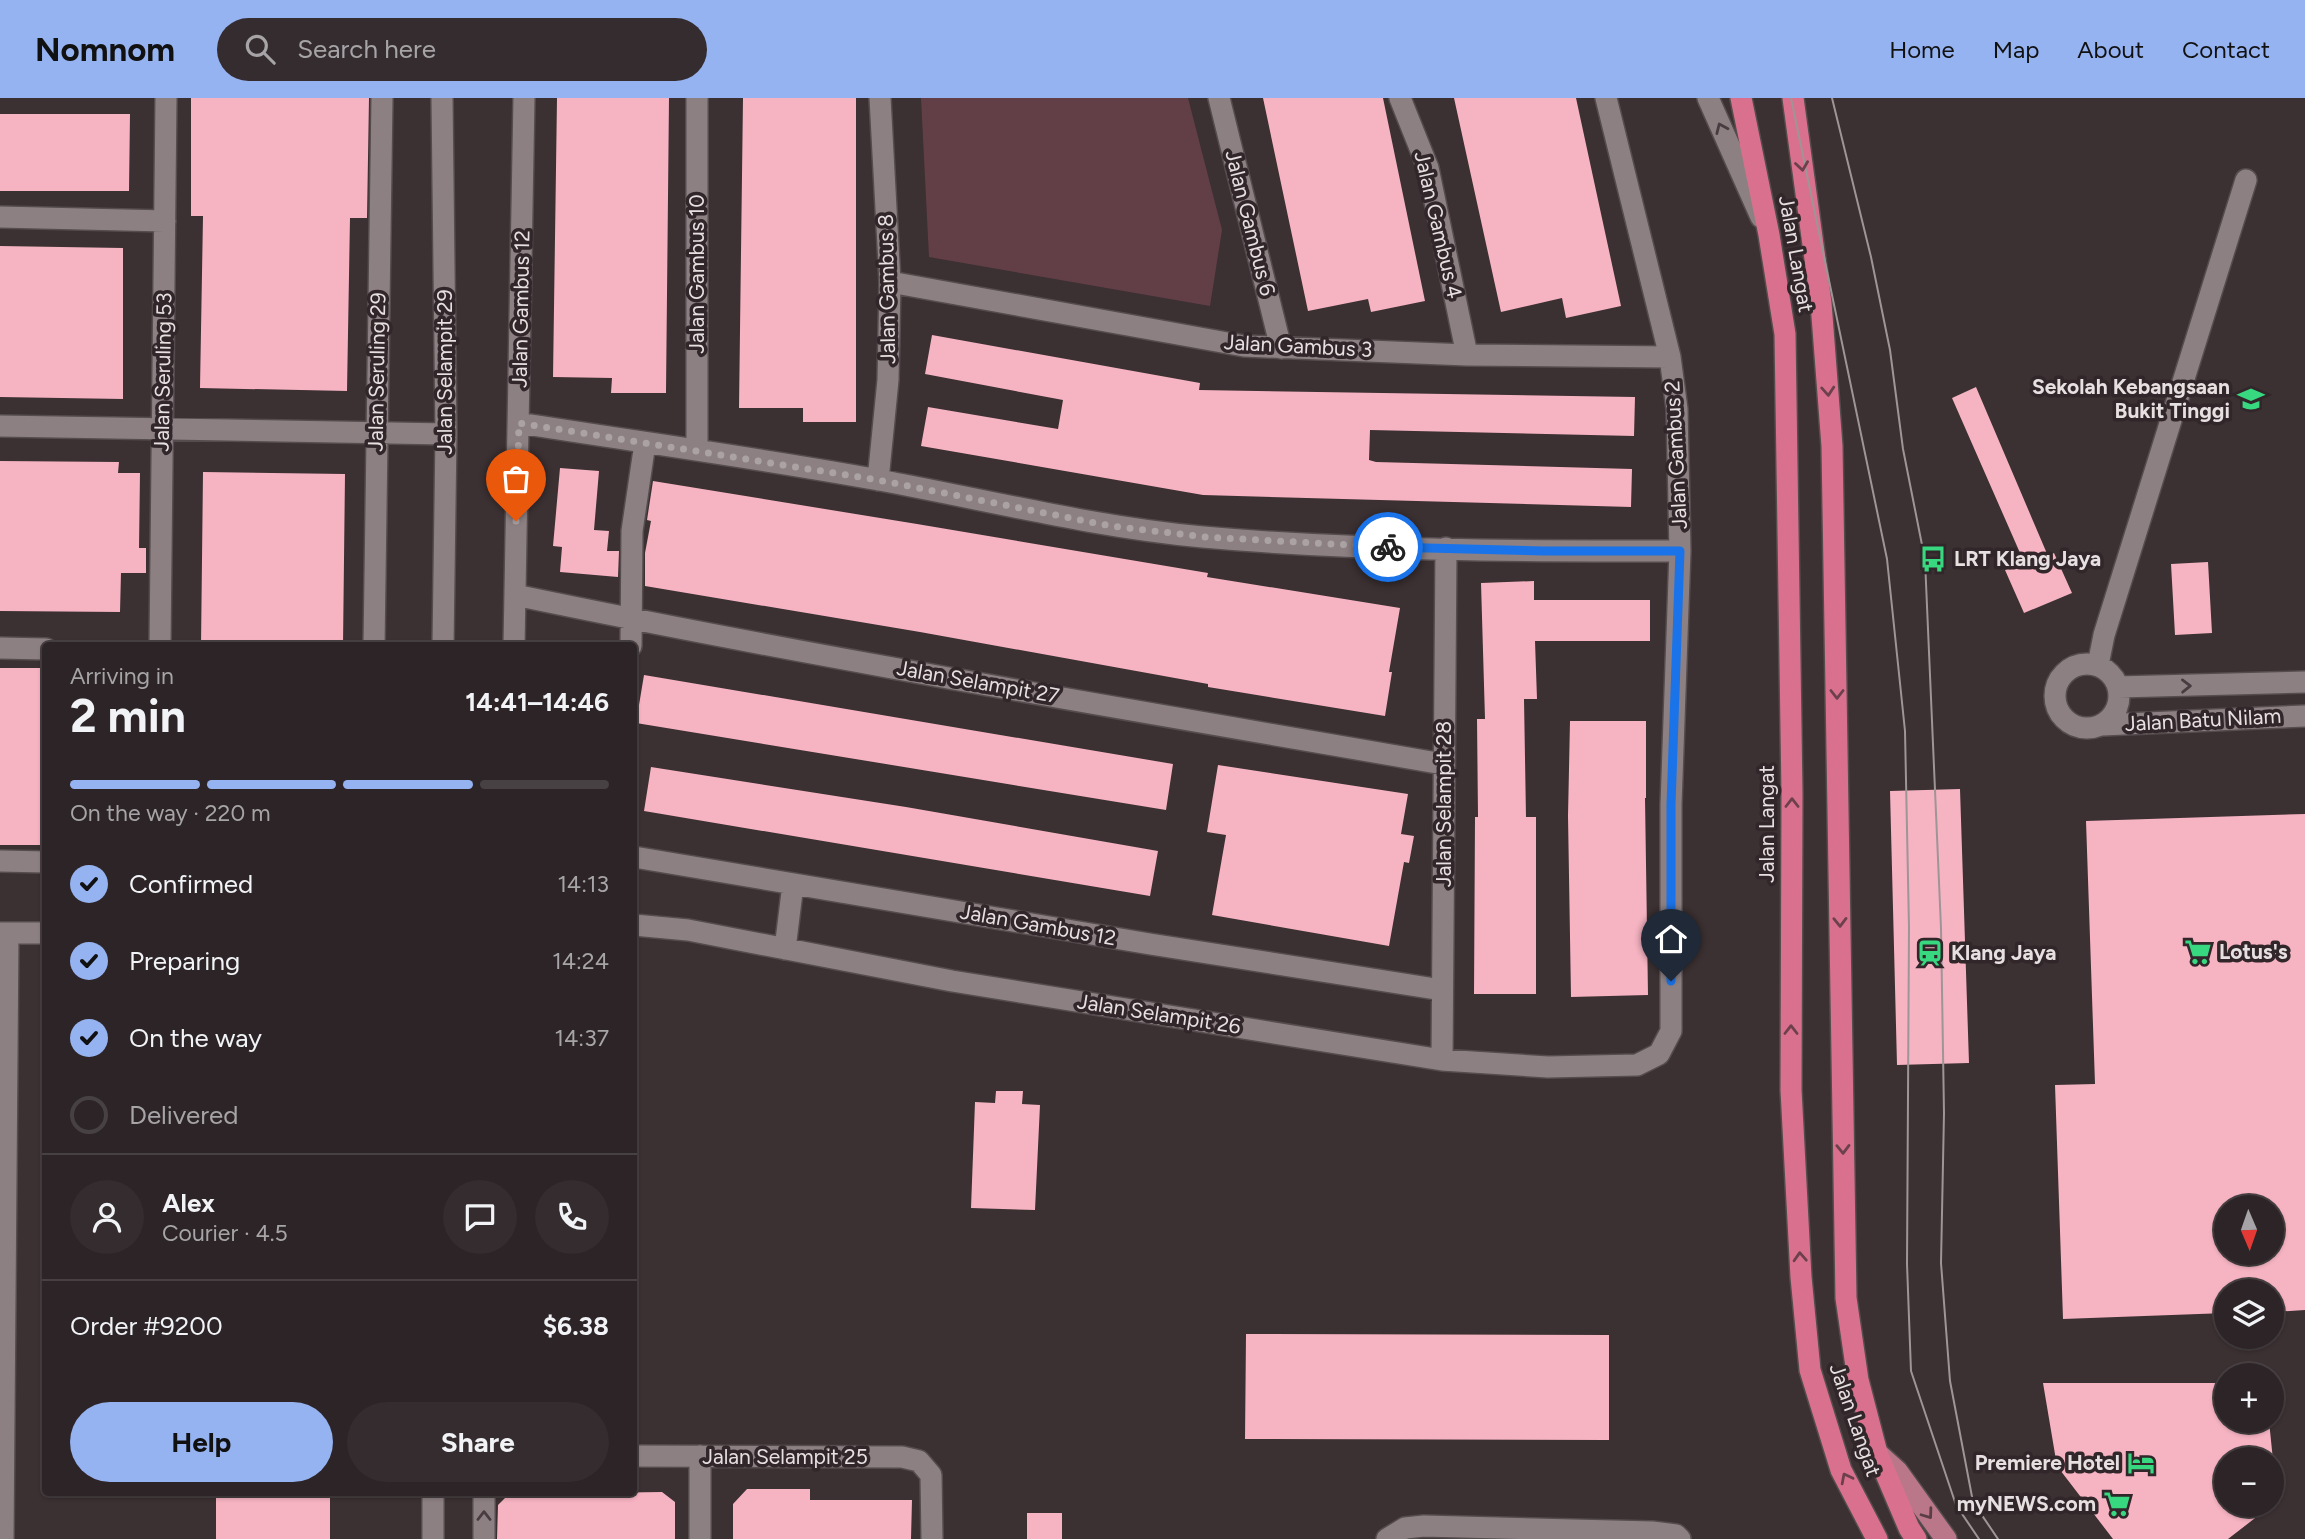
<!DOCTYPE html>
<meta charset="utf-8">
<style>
body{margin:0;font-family:Figtree,sans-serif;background:#342c2e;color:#f1f3f6;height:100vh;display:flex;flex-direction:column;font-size:26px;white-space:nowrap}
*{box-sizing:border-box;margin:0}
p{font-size:23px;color:#a6a4a7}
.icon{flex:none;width:38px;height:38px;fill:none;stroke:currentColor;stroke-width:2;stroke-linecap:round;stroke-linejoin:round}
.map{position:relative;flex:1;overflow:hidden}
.details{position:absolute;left:42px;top:544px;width:595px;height:854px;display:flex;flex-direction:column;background:#2c2426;border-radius:7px;box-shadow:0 2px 5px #0004,0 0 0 2px #484143}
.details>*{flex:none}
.needle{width:46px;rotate:178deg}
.tools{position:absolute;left:2214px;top:1097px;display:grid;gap:14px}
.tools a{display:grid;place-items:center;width:70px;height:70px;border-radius:50%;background:#2c2426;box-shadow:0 2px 5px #0004,0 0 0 2px #484143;font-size:35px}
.pin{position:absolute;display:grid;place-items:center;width:60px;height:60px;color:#fff;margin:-72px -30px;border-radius:50% 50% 50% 0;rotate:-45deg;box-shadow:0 0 7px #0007}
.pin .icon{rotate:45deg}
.courier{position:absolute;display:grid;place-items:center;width:70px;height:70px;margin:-35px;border:5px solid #1a73e8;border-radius:50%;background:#fff;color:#222;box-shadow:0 2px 9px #0007}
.headline em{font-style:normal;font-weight:700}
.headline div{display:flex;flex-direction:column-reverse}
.headline{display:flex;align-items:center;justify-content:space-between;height:119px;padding:0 28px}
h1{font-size:46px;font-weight:700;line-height:52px}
.bar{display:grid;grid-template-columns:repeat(4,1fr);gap:10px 7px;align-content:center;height:84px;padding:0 28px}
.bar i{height:9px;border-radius:5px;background:#484143}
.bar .on{background:#95b2f1}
.bar p{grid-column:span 4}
.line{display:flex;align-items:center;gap:18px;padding:0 28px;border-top:2px solid #484143}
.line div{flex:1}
.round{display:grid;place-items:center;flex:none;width:74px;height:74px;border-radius:37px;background:#342c2e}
ol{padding:0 28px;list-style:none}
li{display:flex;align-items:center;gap:21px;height:77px}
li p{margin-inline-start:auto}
li .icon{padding:7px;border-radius:50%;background:#95b2f1;color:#111;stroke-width:4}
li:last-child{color:#a6a4a7}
li i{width:38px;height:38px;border:4px solid #484143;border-radius:50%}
.action{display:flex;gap:14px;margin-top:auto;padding:14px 28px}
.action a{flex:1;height:80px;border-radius:42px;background:#95b2f1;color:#111;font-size:28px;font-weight:700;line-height:80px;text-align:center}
.action a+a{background:#342c2e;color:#f1f3f6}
header{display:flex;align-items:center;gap:42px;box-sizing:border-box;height:98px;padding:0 35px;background:#95b2f1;color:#111}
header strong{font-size:33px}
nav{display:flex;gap:38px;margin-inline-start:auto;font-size:24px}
.search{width:490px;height:63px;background:#342c2e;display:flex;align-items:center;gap:18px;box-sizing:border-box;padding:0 24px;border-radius:38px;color:#a6a4a7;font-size:26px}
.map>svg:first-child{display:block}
.green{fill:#623f47}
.building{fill:#f6b3c2;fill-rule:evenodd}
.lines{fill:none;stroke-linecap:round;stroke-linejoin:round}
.minor-casing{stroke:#554c4e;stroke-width:24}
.major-casing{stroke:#554c4e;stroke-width:24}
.highway-casing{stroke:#554c4e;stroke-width:24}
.minor{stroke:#8d8083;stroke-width:21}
.major{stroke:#bb778a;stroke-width:21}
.highway{stroke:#d9718e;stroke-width:21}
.tram{stroke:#9e9596;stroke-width:2}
.oneway{stroke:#483c40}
.oneway2{stroke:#6c404c}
.oneway3{stroke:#5a3e46}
.done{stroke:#aba2a4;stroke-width:7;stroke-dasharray:0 12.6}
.route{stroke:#1a73e8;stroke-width:9}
.labels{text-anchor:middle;stroke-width:7;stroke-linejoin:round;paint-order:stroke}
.street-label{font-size:21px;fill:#e7e0e1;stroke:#312629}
.poi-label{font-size:21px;font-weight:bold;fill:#e7e0e1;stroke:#312629;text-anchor:end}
</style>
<header>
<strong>Nomnom</strong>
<div class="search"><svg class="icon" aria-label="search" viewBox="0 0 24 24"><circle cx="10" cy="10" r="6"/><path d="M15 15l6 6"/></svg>Search here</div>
<nav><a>Home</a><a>Map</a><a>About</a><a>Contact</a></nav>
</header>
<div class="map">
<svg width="2305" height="1441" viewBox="0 0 2305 1441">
<rect width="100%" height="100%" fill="#3b3032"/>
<!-- green -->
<path class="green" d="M 921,0 L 1188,0 L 1222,132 L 1210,208 L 929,159 Z"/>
<!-- building -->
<path class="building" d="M 191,0 L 369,0 L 367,120 L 350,120 L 347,293 L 200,290 L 203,118 L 191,118 Z
M 557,0 L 669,0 L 666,295 L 611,295 L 612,280 L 553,279 Z
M 743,0 L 856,0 L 856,324 L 803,324 L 803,310 L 739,310 Z
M 1263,0 L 1383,0 L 1425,203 L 1371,214 L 1368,201 L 1308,213 Z
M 1454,0 L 1576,0 L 1621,208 L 1566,220 L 1562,200 L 1501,214 Z
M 0,16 L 130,16 L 129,93 L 0,93 Z
M 0,148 L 123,150 L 123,301 L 0,299 Z
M 932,237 L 1200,285 L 1199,292 L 1635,299 L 1634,338 L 1370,332 L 1369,362 L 1376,364 L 1632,371 L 1631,409 L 1203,397 L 921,348 L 928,309 L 1058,331 L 1063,302 L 925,276 Z
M 1976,289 L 2048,458 L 2054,455 L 2072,495 L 2024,515 L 2005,472 L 2024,464 L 1952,300 Z
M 0,363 L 119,364 L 118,375 L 140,375 L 139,450 L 146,450 L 146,475 L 121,475 L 120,514 L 0,513 Z
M 560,370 L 599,373 L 594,432 L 609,433 L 607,453 L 619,453 L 618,479 L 560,474 L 562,449 L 553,448 Z
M 203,374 L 345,376 L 343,548 L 201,548 Z
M 653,383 L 917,426 L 1208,475 L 1207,479 L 1400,510 L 1389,574 L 1392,574 L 1385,618 L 1208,589 L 1208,586 L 920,534 L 645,488 L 645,455 L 651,423 L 647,422 Z
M 2208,464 L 2212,535 L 2175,537 L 2171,466 Z
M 1534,483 L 1534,502 L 1650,502 L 1650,543 L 1535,543 L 1537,601 L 1524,601 L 1526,719 L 1536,719 L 1536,896 L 1474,896 L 1475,719 L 1478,719 L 1477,621 L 1485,621 L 1481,485 Z
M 0,570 L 46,570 L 46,747 L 0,747 Z
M 644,577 L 1173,666 L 1166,712 L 636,625 Z
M 1570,623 L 1646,623 L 1646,700 L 1645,700 L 1648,897 L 1571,899 L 1568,718 Z
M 1218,667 L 1408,696 L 1401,736 L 1414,738 L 1409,765 L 1404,764 L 1389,848 L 1212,817 L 1226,737 L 1207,734 Z
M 651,669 L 906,709 L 1158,753 L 1150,798 L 644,713 Z
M 1960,691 L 1969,965 L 1897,967 L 1890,693 Z
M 2305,716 L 2305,1212 L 2272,1214 L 2272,1194 L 2226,1194 L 2226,1215 L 2063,1221 L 2055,987 L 2095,986 L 2086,723 ZM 2226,1110 L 2272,1110 L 2272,1155 L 2226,1155 Z
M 996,993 L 1023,993 L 1022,1006 L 1040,1007 L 1035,1112 L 971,1110 L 975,1004 L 995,1005 Z
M 1246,1236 L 1609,1237 L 1609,1342 L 1245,1341 Z
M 2043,1285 L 2226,1285 L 2226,1323 L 2269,1323 L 2273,1362 L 2226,1362 L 2226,1407 L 2272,1407 L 2228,1441 L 2113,1441 L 2057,1368 Z
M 747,1391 L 810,1391 L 810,1402 L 912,1402 L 911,1441 L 733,1441 L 733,1406 Z
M 662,1394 L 675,1404 L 675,1441 L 497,1441 L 498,1407 L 506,1399 L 594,1399 L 594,1395 Z
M 216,1395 L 330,1395 L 330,1441 L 216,1441 Z
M 1027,1415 L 1062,1415 L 1062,1441 L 1027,1441 Z"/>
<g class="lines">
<!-- minor casing -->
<g class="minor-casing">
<path id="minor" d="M 442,0 L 446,336 L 443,548
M 1219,0 L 1281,250
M 1400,0 L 1428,70 L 1467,257
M 1708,0 L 1761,119
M 0,119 L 165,123
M 890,184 L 1244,248 L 1467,257 L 1670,259
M 519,325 C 639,344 759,360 879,382 C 987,402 1094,429 1203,439 C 1361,453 1521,453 1680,453
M 0,328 L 446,336
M 697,352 L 697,0
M 878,382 L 888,282 L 890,184 L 880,0
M 515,497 C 822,561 1133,612 1443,666
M 160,548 L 166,0
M 374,548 L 382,0
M 514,548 L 524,0
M 631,548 L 632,433 L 645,345
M 0,550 L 46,551
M2055 598a32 32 0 1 1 64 0a32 32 0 1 1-64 0Z
M 2098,567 L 2104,537 L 2246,82
M 2118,589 L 2305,584
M 2102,627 L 2305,618
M 634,759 L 1150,846 L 1442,892
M 0,763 L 46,764
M 634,827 L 688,832 L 952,883 L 1442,962 L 1548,969 L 1637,967 L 1659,956 L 1671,933 L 1671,707 L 1680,453 L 1677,311 L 1670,259 L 1606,0
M 0,835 L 46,835
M 785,851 L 793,786
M 1442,962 L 1446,450
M 634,1358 L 902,1359 L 919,1363 L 931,1377 L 932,1441
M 3,1441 L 8,835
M 433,1441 L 433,1395
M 484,1441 L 484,1395
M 700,1441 L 700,1358
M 1387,1441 L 1405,1430 L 1424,1428 L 1652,1434 L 1676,1437 L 1680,1441"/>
</g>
<!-- major casing -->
<g class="major-casing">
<path id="major" d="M 1877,1355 L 1897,1373 L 1946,1441"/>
</g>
<!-- highway casing -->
<g class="highway-casing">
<path id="highway" d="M 1741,0 L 1769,137 L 1785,236 L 1792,696 L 1791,992 L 1801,1179 L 1810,1272 L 1841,1372 L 1877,1441
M 1793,0 L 1821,205 L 1832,348 L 1846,1200 L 1858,1282 L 1877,1355 L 1909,1430 L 1916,1441"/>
</g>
<!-- minor -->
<use href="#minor" class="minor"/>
<!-- major -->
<use href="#major" class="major"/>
<!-- highway -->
<use href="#highway" class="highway"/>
<!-- tram -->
<path class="tram" d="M 1791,0 L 1887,461 L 1905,633 L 1909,829 L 1907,1166 L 1911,1273 L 1956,1407 L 1979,1441
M 1832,0 L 1871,159 L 1890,252 L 1903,351 L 1925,462 L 1941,830 L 1944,1015 L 1941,1165 L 1950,1283 L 1973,1404 L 1998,1441"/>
</g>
<!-- one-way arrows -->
<defs><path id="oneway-chevron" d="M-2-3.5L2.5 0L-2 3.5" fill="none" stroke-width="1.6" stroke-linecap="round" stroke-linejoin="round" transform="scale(1.75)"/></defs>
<g class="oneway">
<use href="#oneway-chevron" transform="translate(1721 30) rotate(-114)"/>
<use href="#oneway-chevron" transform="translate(2186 588) rotate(-1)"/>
<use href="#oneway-chevron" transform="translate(484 1418) rotate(-90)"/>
</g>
<g class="oneway2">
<use href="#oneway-chevron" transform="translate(1802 68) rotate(82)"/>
<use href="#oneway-chevron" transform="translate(1828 293) rotate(86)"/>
<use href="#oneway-chevron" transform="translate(1837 596) rotate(90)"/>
<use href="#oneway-chevron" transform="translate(1792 705) rotate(-90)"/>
<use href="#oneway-chevron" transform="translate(1840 824) rotate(89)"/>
<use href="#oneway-chevron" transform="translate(1791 932) rotate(-90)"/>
<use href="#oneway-chevron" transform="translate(1843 1051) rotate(89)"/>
<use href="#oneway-chevron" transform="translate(1800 1159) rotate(-93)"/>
<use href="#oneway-chevron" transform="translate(1846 1380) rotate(-117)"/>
</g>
<use class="oneway3" href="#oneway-chevron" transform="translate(1928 1416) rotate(54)"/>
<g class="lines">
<!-- done -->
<path class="done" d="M 516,423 L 519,325 L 878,382 L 1111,428 L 1205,439 L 1388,449"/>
<!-- route -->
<path class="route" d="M 1388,449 L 1544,453 L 1680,453 L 1671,707 L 1671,883"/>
</g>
<!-- icons -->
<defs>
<g id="school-bare" transform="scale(2.1)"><path d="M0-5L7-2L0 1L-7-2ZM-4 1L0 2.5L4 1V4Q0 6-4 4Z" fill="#37d880" stroke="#312629" stroke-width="2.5" paint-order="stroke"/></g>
<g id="bus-bare" transform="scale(2.1)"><path d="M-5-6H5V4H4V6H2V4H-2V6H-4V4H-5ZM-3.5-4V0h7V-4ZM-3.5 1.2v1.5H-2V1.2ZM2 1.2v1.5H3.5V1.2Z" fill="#37d880" stroke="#312629" stroke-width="2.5" paint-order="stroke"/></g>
<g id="supermarket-bare" transform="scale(2.1)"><path d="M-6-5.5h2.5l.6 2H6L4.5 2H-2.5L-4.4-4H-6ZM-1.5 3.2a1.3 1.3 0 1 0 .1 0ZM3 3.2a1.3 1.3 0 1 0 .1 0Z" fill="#37d880" stroke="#312629" stroke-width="2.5" paint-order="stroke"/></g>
<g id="station-bare" transform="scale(2.1)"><path d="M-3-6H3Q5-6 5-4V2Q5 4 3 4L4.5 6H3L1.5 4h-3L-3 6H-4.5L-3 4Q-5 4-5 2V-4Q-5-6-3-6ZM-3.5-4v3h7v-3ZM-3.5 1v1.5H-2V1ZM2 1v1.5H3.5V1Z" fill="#37d880" stroke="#312629" stroke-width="2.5" paint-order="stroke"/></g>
<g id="hotel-bare" transform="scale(2.1)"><path d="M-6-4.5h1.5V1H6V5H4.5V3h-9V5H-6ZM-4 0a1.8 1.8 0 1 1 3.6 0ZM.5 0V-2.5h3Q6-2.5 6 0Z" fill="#37d880" stroke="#312629" stroke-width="2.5" paint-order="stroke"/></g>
</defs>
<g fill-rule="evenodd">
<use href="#school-bare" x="2251" y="301"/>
<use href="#bus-bare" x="1933" y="461"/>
<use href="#supermarket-bare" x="2198" y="854"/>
<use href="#station-bare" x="1930" y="855"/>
<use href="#hotel-bare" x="2141" y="1365"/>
<use href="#supermarket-bare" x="2117" y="1406"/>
</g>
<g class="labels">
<!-- street labels -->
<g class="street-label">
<text transform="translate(1250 125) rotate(76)" y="7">Jalan Gambus 6</text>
<text transform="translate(1438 127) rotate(77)" y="7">Jalan Gambus 4</text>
<text transform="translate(1796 156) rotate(80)" y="7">Jalan Langat</text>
<text transform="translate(697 176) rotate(-90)" y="7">Jalan Gambus 10</text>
<text transform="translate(887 191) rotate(-91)" y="7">Jalan Gambus 8</text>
<text transform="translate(521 211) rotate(-89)" y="7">Jalan Gambus 12</text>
<text transform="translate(1298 248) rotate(3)" y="7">Jalan Gambus 3</text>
<text transform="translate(163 274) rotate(-89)" y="7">Jalan Seruling 53</text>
<text transform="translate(377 274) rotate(-89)" y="7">Jalan Seruling 29</text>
<text transform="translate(445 274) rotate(-90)" y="7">Jalan Selampit 29</text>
<text transform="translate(1676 357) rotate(-93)" y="7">Jalan Gambus 2</text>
<text transform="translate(978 584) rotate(10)" y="7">Jalan Selampit 27</text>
<text transform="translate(2203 622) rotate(-3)" y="7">Jalan Batu Nilam</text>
<text transform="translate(1444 706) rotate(-90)" y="7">Jalan Selampit 28</text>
<text transform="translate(1767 726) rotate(-90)" y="7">Jalan Langat</text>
<text transform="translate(1038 827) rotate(10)" y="7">Jalan Gambus 12</text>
<text transform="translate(1159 916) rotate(9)" y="7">Jalan Selampit 26</text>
<text transform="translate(1855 1322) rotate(71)" y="7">Jalan Langat</text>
<text x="785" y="1366">Jalan Selampit 25</text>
</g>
<!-- poi labels -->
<g class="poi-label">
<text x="2230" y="296">Sekolah Kebangsaan<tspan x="2230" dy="24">Bukit Tinggi</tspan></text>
<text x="1954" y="468" text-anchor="start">LRT Klang Jaya</text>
<text x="2219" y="861" text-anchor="start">Lotus's</text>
<text x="1951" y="862" text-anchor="start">Klang Jaya</text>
<text x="2120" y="1372">Premiere Hotel</text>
<text x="2096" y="1413">myNEWS.com</text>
</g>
</g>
</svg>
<div class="tools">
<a><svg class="needle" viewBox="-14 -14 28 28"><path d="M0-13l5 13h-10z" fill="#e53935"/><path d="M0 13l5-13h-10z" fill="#a6a4a7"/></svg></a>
<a><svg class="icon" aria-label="layers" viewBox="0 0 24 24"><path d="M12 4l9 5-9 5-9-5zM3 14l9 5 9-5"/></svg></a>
<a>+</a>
<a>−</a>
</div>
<div class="pin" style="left:516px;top:423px;background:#ea580c"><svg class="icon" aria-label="bag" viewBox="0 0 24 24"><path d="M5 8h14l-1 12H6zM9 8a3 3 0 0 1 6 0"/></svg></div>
<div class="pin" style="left:1671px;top:883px;background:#1f2937"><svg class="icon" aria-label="home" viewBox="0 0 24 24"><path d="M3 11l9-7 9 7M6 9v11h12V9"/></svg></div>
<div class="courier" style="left:1388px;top:449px"><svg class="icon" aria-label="bike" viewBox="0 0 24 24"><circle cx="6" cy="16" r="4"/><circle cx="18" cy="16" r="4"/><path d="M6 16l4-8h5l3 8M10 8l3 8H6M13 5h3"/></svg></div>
<section class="details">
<div class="headline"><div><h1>2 min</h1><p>Arriving in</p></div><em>14:41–14:46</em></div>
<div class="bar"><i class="on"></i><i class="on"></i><i class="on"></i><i></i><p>On the way · 220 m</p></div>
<ol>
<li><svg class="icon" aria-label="check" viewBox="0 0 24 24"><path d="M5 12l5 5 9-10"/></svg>Confirmed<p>14:13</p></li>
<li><svg class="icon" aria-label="check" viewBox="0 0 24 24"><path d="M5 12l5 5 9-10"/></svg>Preparing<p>14:24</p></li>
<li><svg class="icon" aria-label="check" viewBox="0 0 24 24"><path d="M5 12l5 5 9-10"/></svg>On the way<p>14:37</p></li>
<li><i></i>Delivered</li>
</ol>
<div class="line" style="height:126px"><a class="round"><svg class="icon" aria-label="person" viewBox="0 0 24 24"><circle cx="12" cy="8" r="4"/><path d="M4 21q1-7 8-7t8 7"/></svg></a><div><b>Alex</b><p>Courier · 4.5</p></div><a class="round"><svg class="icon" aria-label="chat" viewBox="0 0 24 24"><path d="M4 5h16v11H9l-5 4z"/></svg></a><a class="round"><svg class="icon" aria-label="phone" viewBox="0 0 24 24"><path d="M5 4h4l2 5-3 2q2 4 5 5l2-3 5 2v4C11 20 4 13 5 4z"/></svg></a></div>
<div class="line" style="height:91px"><div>Order #9200</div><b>$6.38</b></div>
<div class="action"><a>Help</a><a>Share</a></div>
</section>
</div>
